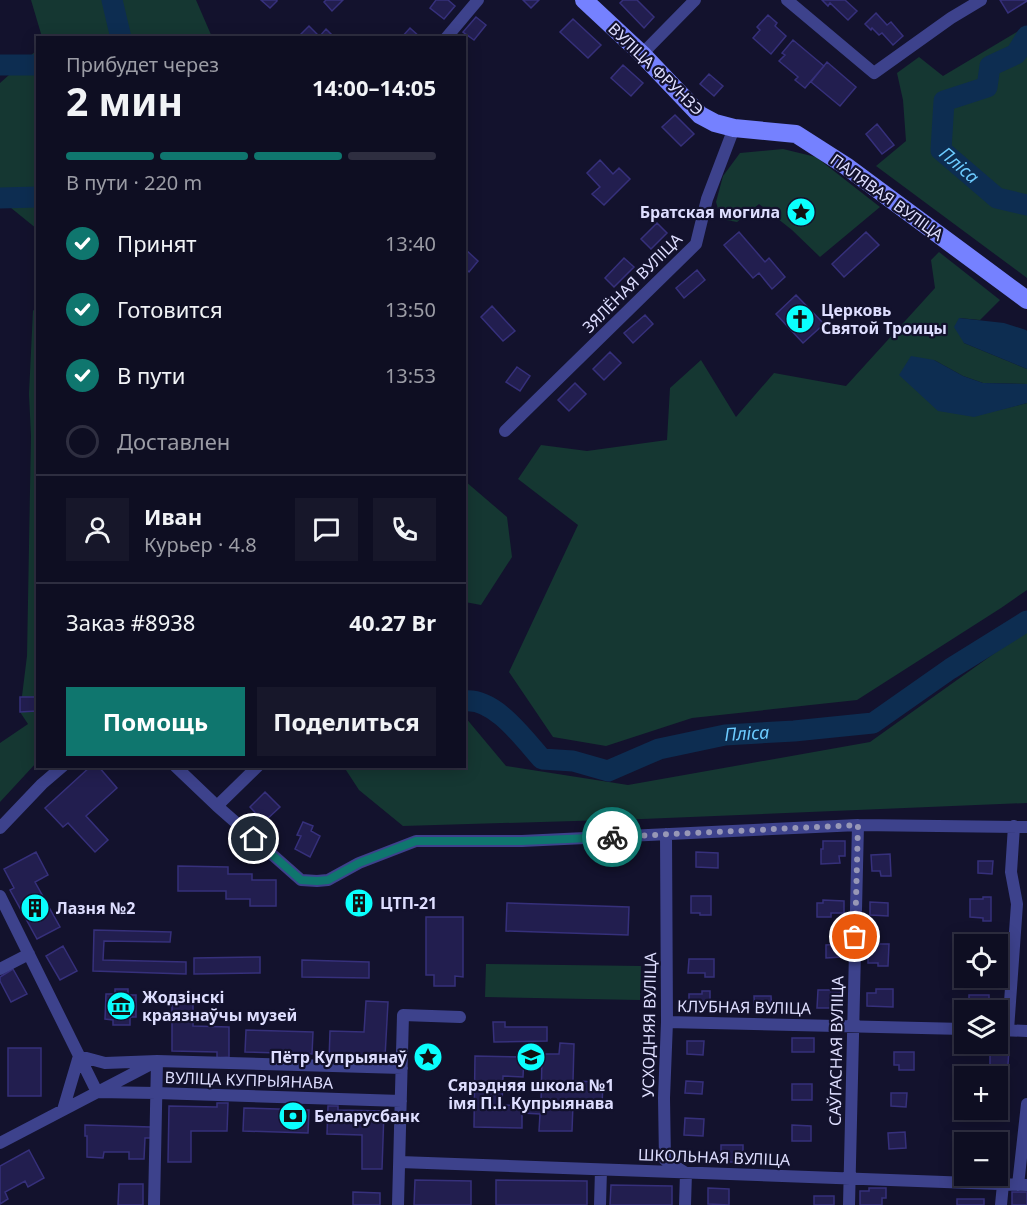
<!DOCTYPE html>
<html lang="ru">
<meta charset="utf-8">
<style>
body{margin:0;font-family:"Noto Sans",sans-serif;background:#17172a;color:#f1f3f6;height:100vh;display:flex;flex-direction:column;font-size:22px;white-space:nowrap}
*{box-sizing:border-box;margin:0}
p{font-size:20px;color:#9b9ca5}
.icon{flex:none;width:33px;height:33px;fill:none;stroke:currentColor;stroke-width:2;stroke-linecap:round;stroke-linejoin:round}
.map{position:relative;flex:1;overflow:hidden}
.sheet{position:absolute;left:36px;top:36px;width:430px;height:732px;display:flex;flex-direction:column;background:#0e0e22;border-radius:0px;box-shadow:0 3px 15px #0003,0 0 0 2px #2e2e40}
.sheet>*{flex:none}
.controls{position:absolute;left:954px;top:934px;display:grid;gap:12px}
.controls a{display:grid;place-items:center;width:54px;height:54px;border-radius:0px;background:#0e0e22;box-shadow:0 3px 15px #0003,0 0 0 2px #2e2e40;font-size:30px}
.pin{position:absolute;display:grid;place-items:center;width:51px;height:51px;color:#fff;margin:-26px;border:3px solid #fff;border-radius:50%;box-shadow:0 2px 6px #0007}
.courier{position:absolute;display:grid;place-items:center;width:60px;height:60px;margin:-30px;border:4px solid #0f766e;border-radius:50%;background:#fff;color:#222;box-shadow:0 2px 8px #0007}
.summary em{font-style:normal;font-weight:700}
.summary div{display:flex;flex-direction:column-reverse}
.summary{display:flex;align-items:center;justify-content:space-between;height:102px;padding:0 30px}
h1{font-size:39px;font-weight:700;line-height:45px}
.bar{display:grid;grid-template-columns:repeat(4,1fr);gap:9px 6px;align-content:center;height:72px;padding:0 30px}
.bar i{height:8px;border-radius:4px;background:#2e2e40}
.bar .active{background:#0f766e}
.bar p{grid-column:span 4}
.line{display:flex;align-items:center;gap:15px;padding:0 30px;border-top:2px solid #2e2e40}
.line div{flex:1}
.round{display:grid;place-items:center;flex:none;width:63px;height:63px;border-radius:0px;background:#17172a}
ol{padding:0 30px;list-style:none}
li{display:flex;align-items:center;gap:18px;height:66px}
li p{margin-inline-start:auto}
li .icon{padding:6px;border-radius:50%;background:#0f766e;color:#fff;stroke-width:4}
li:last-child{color:#9b9ca5}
li i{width:33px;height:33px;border:3px solid #2e2e40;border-radius:50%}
.button{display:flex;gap:12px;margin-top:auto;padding:12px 30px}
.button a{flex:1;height:69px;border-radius:0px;background:#0f766e;color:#fff;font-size:24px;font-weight:700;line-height:69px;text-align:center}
.button a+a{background:#17172a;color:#f1f3f6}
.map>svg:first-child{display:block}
.green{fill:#153732}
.water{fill:#0d2d51}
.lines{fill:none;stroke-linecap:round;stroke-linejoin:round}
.river{stroke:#0d2d51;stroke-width:21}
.building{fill:#221e4f;stroke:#36307b;stroke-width:1.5}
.street{stroke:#3d428c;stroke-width:12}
.secondary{stroke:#7581ff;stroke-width:18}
.done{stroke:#9797b6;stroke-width:6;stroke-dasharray:0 10.8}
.route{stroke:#0f766e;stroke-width:8}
.labels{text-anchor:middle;stroke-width:4.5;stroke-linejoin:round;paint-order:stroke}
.street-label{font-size:16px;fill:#dedeff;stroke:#13122d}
.poi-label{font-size:16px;font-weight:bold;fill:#dedeff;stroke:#13122d;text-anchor:start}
.water-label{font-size:18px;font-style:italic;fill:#6ccbff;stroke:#13122d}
</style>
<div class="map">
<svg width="1027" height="1205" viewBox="0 0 1027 1205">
<rect width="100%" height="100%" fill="#13122d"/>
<!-- green -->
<path class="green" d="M 31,0 L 196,0 L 212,37 L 42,37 Z
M 1027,26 L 1027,278 L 876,166 L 906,141 L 903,100 L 897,73 L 919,57 L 943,76 Z
M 37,50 L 37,229 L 0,199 L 0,83 Z
M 783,149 L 816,157 L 880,207 L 820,257 L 792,230 L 759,204 L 737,222 L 721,219 L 716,202 L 723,176 L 740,153 Z
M 939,252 L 1000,300 L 980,320 L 959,318 L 964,343 L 1027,369 L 1027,384 L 983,383 L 963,376 L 934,360 L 974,416 L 1027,403 L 1027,590 L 1001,608 L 857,700 L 692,718 L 606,746 L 553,737 L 509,672 L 578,525 L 518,479 L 541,445 L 587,451 L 667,440 L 670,388 L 701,360 L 736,417 L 774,373 L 846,386 L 935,288 L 931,260 Z
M 33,310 L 38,313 L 37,762 L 0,802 L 0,743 L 28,724 L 20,712 L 27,656 L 31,436 L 29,394 Z
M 465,481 L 507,517 L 512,557 L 481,605 L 465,602 Z
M 1027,630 L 1027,803 L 642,819 L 403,826 L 359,790 L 344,767 L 465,766 L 465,717 L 506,766 L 628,785 L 870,742 Z
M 486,964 L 641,966 L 640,1000 L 485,997 Z"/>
<!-- water -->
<path class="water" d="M 959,318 L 1004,323 L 1026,330 L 1027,331 L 1027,369 L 964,343 L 954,327 Z
M 911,356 L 934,360 L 963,376 L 983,383 L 1027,384 L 1027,403 L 974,417 L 938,411 L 899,375 Z"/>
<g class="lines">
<!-- river -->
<g class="river">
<path d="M 112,0 L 121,38"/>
<path id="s1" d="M 1027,36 L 1016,54 L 990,66 L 987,87 L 944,101 L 941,150 L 997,198 L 1027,205"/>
<path d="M 0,65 L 38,65"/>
<path d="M 0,198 L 38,197"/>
<path id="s2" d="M 465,701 C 495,698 524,739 542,759 L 573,761 L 608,771 L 659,749 L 725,735 L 794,731 L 873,723 L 950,669 L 1027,621"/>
</g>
</g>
<!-- building -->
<path class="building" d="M 261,0 L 277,0 L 277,1 L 270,8 Z
M 326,0 L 343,0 L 332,11 L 324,2 Z
M 436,0 L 448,0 L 455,6 L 444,19 L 430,8 Z
M 523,0 L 539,0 L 531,8 Z
M 623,0 L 637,0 L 654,17 L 644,28 L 620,3 Z
M 822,0 L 845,0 L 857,11 L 848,20 L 830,3 L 828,6 Z
M 1000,0 L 1027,0 L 1027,1 L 1008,13 Z
M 876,13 L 887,25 L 891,22 L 903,36 L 893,45 L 882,33 L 879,35 L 872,28 L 871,30 L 865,24 Z
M 768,15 L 777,23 L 775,26 L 786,36 L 771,54 L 753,38 L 760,30 L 757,27 Z
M 476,17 L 486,25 L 474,40 L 463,32 Z
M 573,19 L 601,45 L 588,58 L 560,32 Z
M 309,26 L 317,34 L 314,38 L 297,38 Z
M 410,28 L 421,38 L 401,38 Z
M 326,29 L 335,38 L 319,37 Z
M 793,40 L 824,66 L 805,88 L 795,80 L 798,77 L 779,61 L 785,55 L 782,53 Z
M 827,62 L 856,87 L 840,106 L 811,82 Z
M 623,65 L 643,83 L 631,96 L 611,78 Z
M 709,74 L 723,86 L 714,96 L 700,84 Z
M 675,115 L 694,134 L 681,146 L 662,127 Z
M 877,124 L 894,145 L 882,154 L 866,134 Z
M 600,160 L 613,174 L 619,168 L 630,179 L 604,205 L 592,194 L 600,187 L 587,173 Z
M 657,223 L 667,233 L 651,249 L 641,239 Z
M 739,232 L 765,262 L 769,258 L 785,277 L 772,289 L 759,273 L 753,278 L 724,245 Z
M 866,232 L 879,245 L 844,277 L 832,264 Z
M 465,249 L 478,261 L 469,272 L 465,268 Z
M 624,258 L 634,267 L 614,287 L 605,278 Z
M 697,270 L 705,280 L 684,298 L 676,288 Z
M 796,295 L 824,324 L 803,343 L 776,314 Z
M 492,306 L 515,331 L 503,341 L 481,317 Z
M 645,315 L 653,324 L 633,343 L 624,333 Z
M 610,352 L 621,363 L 604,380 L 593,369 Z
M 517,367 L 530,376 L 520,391 L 506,382 Z
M 575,383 L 586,394 L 569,411 L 558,400 Z
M 20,697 L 36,697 L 36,711 L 20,712 Z
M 91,766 L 98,766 L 117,788 L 86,816 L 108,840 L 95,852 L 68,823 L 63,827 L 45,808 Z
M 265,792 L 280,807 L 264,822 L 250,807 Z
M 303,822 L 313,826 L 311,831 L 320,836 L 310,857 L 295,849 L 301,836 L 297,835 Z
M 823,841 L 845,841 L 845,856 L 839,856 L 840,863 L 821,864 L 821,849 L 823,849 Z
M 36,852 L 48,875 L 35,882 L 60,927 L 37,939 L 10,890 L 14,888 L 4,869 Z
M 696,852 L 718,853 L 718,868 L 696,867 Z
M 890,854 L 891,876 L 881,876 L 880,871 L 872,871 L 871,855 Z
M 978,861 L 993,861 L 992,874 L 978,873 Z
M 178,866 L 228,867 L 228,874 L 252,874 L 252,880 L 276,880 L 276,906 L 250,906 L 250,899 L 226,899 L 226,891 L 178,891 Z
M 350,895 L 370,896 L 369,912 L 349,911 Z
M 691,896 L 711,896 L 711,915 L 700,915 L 700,913 L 691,913 Z
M 983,897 L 991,897 L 991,921 L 983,921 L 983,918 L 970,917 L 970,899 L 983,899 Z
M 823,900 L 844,901 L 844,913 L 831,913 L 831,917 L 817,917 L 817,903 L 823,903 Z
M 870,902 L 888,903 L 888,916 L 870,915 Z
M 507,903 L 629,907 L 628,935 L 506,931 Z
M 426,917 L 463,917 L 463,977 L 455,976 L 455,986 L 434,986 L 434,975 L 426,975 Z
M 94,930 L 171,932 L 170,942 L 104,941 L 103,960 L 186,962 L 186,974 L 93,971 Z
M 988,938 L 998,938 L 998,963 L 998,945 L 969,945 L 969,940 L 988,940 Z
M 841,944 L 841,957 L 826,958 L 826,945 Z
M 868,944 L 889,944 L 888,966 L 878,966 L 878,963 L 868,963 Z
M 63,946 L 77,971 L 60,980 L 46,956 Z
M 260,957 L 260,973 L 194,974 L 194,958 Z
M 689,959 L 714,959 L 714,977 L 705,977 L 705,973 L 688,973 Z
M 302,960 L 369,962 L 369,978 L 302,977 Z
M 13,969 L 27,994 L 11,1002 L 0,981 L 0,977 Z
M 115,989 L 128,989 L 128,995 L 136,995 L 136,1017 L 130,1017 L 130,1025 L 113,1025 L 113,1020 L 105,1019 L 106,994 L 115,994 Z
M 876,989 L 893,989 L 893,1007 L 867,1006 L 867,993 L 876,993 Z
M 818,990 L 840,990 L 839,1008 L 817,1008 Z
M 702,991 L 710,991 L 710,1008 L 704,1008 L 704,1011 L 697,1011 L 697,1008 L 689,1008 L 689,994 L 702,994 Z
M 172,995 L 193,995 L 193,1026 L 229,1027 L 229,1057 L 217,1058 L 217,1052 L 172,1051 Z
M 969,995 L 989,995 L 989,1011 L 969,1011 Z
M 754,996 L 771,996 L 772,1011 L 765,1011 L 765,1013 L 755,1013 Z
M 366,1001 L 388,1002 L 385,1057 L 340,1055 L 340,1061 L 329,1061 L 330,1031 L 364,1032 Z
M 493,1022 L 505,1022 L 505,1027 L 547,1027 L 547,1041 L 494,1042 Z
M 246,1030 L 313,1032 L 312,1054 L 245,1052 Z
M 792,1038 L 814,1038 L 814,1052 L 792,1052 Z
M 687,1041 L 704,1041 L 703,1055 L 687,1054 Z
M 560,1043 L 574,1044 L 573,1081 L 603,1082 L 602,1105 L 573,1104 L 572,1131 L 539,1131 L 540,1114 L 522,1113 L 522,1128 L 474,1127 L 475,1056 L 524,1057 L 523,1077 L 503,1076 L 502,1105 L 541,1106 L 542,1054 L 559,1054 Z
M 8,1048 L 41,1048 L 41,1096 L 8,1096 Z
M 990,1049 L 1009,1050 L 1008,1065 L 990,1065 Z
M 894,1052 L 914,1052 L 914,1070 L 899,1070 L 899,1065 L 894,1065 Z
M 686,1081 L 703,1082 L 702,1094 L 685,1093 Z
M 792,1084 L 812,1084 L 812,1100 L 792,1100 Z
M 891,1093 L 907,1093 L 906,1107 L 891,1106 Z
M 998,1102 L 1006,1103 L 1005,1116 L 998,1116 L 998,1119 L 984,1119 L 985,1110 L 998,1110 Z
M 217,1103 L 228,1103 L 227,1131 L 191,1131 L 191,1162 L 168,1162 L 169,1106 L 217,1107 Z
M 328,1106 L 338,1106 L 338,1110 L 384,1111 L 382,1169 L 362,1169 L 362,1135 L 327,1134 Z
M 244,1108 L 309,1110 L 308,1133 L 243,1131 Z
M 685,1118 L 704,1119 L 703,1136 L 684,1135 Z
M 85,1125 L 151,1127 L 151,1138 L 145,1138 L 144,1159 L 129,1159 L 129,1152 L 104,1152 L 103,1158 L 87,1157 L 87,1136 L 85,1136 Z
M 792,1125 L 811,1126 L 811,1141 L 792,1141 Z
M 905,1132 L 906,1148 L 889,1149 L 888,1133 Z
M 721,1145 L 743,1145 L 743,1162 L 721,1162 Z
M 998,1147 L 1006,1148 L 1004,1167 L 998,1166 Z
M 29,1150 L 44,1178 L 28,1187 L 25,1181 L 5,1192 L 8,1199 L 0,1204 L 0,1166 Z
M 415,1180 L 471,1181 L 471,1205 L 414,1205 Z
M 496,1180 L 587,1181 L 587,1205 L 496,1205 Z
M 119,1184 L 143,1184 L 143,1205 L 118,1205 Z
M 611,1185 L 672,1186 L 672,1205 L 610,1205 Z
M 708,1188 L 729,1189 L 729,1205 L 708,1204 Z
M 869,1188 L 886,1188 L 886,1198 L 882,1198 L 882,1205 L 860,1205 L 860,1191 L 869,1191 Z
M 353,1192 L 380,1193 L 380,1205 L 353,1205 Z
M 1012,1192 L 1027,1192 L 1027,1205 L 1012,1205 Z
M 814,1196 L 834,1196 L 834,1205 L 814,1205 Z
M 957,1199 L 984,1199 L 984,1205 L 957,1205 Z"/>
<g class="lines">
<!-- street -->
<path class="street" d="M 787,0 L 874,73 L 951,18 L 981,0
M 446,38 L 478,0
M 642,54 L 695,0
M 505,431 L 696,244 L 707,199 L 734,128
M 175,766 L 217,806 L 301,880 L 317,881 L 328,880 L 359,863 L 416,841 L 522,841 L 858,825 L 1027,827
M 217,806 L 258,766
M 0,828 L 42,784 L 63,766
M 666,834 L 667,1022 L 664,1098 L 665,1160 L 686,1173 L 685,1205
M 0,896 L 97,1092 L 156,1093 L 401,1101
M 0,969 L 29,954
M 667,1022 L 964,1029
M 998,1030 L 1027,1031
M 1008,1030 L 1017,904 L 1011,872 L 1014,826
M 63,1110 L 79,1056 L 105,1063 L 157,1061 L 402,1068
M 0,1143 L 157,1061 L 154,1205
M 400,1162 L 1027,1185
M 1018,1185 L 1027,1104
M 398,1205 L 403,1015 L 460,1017
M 600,1205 L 601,1170
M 849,1205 L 858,825
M 1001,1205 L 1003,1184"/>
<!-- secondary -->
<path class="secondary" d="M 584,0 L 642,54 L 700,115 L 715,123 L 734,128 L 796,134 L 846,166 L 1027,300"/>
</g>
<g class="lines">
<!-- done -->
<path class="done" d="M 612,837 L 858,825 L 855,937"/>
<!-- route -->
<path class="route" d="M 254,839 L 301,880 L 317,881 L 328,880 L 359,863 L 416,841 L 522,841 L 612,837"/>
</g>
<!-- icons -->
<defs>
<g id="sight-disc" transform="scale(1.5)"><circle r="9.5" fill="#0afffd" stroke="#13122d"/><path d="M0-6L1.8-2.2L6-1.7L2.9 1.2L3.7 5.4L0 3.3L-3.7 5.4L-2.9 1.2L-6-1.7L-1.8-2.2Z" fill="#111"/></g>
<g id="church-disc" transform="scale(1.5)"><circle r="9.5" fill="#0afffd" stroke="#13122d"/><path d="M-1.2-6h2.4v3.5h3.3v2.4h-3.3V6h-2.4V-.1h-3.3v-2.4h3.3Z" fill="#111"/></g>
<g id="building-disc" transform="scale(1.5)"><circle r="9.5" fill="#0afffd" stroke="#13122d"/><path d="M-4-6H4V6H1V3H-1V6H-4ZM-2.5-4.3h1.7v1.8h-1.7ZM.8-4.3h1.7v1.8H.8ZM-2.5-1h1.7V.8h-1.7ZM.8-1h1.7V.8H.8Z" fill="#111"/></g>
<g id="museum-disc" transform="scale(1.5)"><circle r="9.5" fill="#0afffd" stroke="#13122d"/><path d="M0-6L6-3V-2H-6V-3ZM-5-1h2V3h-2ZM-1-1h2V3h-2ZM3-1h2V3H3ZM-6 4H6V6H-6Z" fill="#111"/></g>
<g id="school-disc" transform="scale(1.5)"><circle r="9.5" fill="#0afffd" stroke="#13122d"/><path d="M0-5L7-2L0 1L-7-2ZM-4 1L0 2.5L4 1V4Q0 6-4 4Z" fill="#111"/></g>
<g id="bank-disc" transform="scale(1.5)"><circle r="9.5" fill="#0afffd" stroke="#13122d"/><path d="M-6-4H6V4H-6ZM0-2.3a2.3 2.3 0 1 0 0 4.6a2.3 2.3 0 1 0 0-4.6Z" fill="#111"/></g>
</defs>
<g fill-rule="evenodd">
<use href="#sight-disc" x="801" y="212"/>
<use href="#church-disc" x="800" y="319"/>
<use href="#building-disc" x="359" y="903"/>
<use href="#building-disc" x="35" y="908"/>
<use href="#museum-disc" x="121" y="1006"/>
<use href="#sight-disc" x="428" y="1057"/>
<use href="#school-disc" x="531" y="1057"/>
<use href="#bank-disc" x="293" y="1116"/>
</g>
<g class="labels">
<!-- street labels -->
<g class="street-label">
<text transform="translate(656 69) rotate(44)" y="6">ВУЛІЦА ФРУНЗЭ</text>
<text transform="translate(887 197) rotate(36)" y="6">ПАЛЯВАЯ ВУЛІЦА</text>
<text transform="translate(632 283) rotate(-45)" y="6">ЗЯЛЁНАЯ ВУЛІЦА</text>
<text transform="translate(744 1007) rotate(1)" y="6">КЛУБНАЯ ВУЛІЦА</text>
<text transform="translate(649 1025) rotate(-89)" y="6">УСХОДНЯЯ ВУЛІЦА</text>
<text transform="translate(836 1051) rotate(-89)" y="6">САЎГАСНАЯ ВУЛІЦА</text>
<text transform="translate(249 1080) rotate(2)" y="6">ВУЛІЦА КУПРЫЯНАВА</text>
<text transform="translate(714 1157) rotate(2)" y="6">ШКОЛЬНАЯ ВУЛІЦА</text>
</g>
<!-- poi labels -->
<g class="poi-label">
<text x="780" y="218" text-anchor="end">Братская могила</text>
<text x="821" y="316">Церковь<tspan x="821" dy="18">Святой Троицы</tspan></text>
<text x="380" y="909">ЦТП-21</text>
<text x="56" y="914">Лазня №2</text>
<text x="142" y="1003">Жодзінскі<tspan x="142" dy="18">краязнаўчы музей</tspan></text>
<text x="407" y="1063" text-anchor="end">Пётр Купрыянаў</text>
<text x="531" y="1091" text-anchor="middle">Сярэдняя школа №1<tspan x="531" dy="18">імя П.І. Купрыянава</tspan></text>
<text x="314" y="1122">Беларусбанк</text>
</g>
<!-- water labels -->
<g class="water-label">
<text dy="6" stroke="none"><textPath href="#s1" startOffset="189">Пліса</textPath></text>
<text dy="6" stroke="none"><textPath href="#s2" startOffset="312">Пліса</textPath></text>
</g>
</g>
</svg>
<div class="controls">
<a><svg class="icon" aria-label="locate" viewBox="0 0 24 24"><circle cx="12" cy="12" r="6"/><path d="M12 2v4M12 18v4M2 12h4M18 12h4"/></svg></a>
<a><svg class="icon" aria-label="layers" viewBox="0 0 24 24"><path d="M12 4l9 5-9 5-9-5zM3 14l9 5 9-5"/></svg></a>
<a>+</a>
<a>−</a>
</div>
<div class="pin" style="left:855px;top:937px;background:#ea580c"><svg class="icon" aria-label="bag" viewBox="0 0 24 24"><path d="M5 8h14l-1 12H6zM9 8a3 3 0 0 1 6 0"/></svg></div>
<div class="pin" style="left:254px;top:839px;background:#1f2937"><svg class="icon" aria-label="home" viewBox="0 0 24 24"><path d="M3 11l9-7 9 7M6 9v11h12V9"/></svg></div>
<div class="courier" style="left:612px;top:837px"><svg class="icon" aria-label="bike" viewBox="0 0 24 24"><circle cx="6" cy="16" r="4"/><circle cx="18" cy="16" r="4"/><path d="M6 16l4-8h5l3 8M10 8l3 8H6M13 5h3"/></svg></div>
<section class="sheet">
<div class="summary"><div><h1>2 мин</h1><p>Прибудет через</p></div><em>14:00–14:05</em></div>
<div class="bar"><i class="active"></i><i class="active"></i><i class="active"></i><i></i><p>В пути · 220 m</p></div>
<ol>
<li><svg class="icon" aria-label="check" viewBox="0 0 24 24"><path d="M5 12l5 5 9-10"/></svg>Принят<p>13:40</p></li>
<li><svg class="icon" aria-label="check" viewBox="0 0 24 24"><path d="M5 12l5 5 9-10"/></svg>Готовится<p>13:50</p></li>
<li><svg class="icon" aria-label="check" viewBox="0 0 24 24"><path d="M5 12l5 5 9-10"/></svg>В пути<p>13:53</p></li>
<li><i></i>Доставлен</li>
</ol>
<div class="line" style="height:108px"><a class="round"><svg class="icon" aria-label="person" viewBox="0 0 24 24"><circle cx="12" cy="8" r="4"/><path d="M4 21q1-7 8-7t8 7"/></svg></a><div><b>Иван</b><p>Курьер · 4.8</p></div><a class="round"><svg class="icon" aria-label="chat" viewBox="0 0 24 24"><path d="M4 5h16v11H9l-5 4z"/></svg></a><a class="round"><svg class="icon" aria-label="phone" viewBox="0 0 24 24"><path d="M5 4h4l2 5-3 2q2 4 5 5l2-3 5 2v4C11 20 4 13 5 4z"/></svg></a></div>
<div class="line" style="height:78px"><div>Заказ #8938</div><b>40.27 Br</b></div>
<div class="button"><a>Помощь</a><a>Поделиться</a></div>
</section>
</div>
